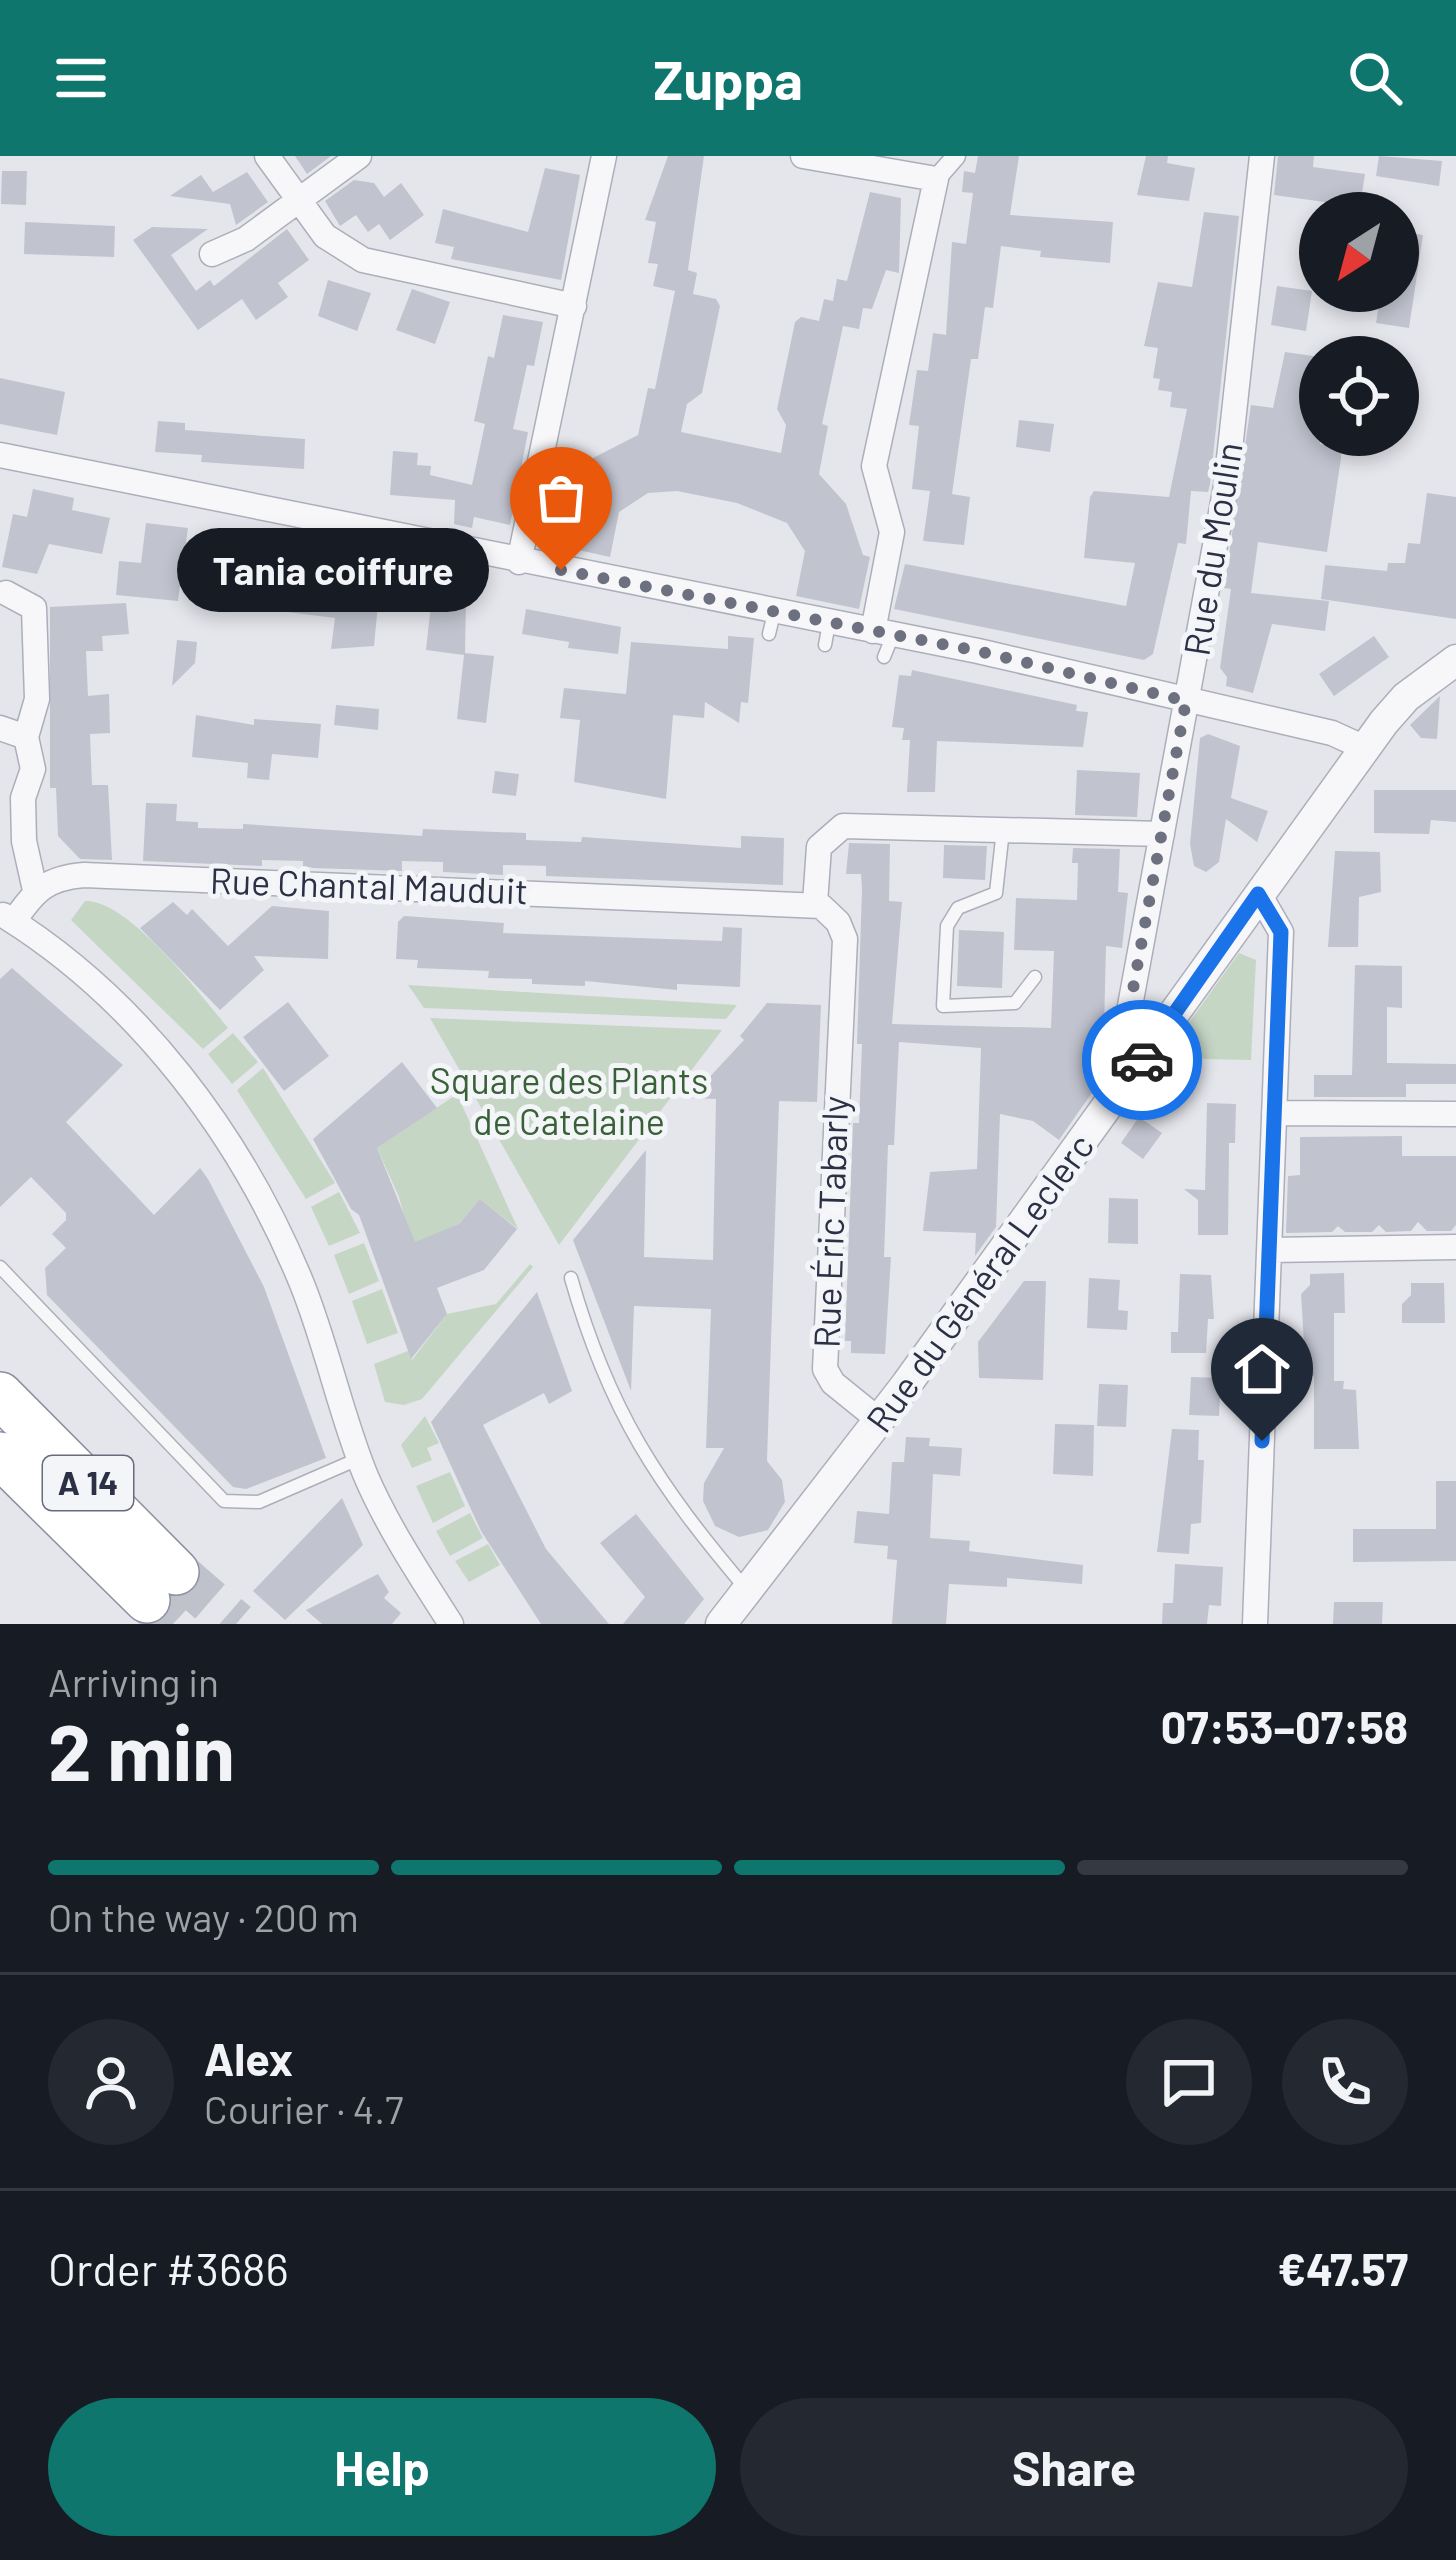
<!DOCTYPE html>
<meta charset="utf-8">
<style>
body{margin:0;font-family:Barlow,sans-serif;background:#242831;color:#f1f3f6;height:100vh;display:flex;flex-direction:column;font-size:45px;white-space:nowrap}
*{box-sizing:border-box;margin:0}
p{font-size:39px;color:#9ea1a6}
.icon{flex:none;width:66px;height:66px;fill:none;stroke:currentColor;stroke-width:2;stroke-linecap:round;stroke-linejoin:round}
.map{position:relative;height:1468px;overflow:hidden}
.sheet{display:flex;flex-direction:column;background:#171b24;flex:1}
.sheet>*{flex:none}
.needle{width:78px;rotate:216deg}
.fabs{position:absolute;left:1299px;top:36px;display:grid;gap:24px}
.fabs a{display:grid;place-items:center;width:120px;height:120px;border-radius:50%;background:#171b24;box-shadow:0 6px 18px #0003;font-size:60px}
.pin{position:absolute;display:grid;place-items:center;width:102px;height:102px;color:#fff;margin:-123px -51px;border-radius:50% 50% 50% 0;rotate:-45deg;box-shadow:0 0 12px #0007}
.pin .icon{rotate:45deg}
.courier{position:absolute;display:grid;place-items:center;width:120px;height:120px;margin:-60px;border:9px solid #1a73e8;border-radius:50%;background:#fff;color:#222;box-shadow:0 3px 15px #0007}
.bubble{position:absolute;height:84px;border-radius:42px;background:#171b24;box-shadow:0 6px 18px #0003;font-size:39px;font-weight:700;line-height:84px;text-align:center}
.overview em{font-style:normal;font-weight:700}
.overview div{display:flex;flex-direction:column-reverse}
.overview{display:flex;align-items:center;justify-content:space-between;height:204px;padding:0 48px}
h1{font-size:78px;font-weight:700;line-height:90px}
.bar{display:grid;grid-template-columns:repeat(4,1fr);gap:18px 12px;align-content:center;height:144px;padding:0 48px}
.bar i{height:15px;border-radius:9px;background:#363941}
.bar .selected{background:#0f766e}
.bar p{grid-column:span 4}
.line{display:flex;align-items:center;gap:30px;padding:0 48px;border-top:3px solid #363941}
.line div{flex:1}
.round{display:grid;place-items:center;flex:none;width:126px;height:126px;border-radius:63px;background:#242831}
.action{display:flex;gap:24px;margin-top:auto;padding:24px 48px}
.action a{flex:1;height:138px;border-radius:72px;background:#0f766e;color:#fff;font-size:48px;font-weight:700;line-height:138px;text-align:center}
.action a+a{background:#242831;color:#f1f3f6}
header{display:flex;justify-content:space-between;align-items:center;height:156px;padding:0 48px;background:#0f766e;color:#fff;font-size:54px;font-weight:700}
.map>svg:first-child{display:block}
.green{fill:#c6d6c5}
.building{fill:#c1c4cf}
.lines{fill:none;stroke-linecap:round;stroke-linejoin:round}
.motorway-tunnel{stroke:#bfc2cb;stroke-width:45;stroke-dasharray:45 22;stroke-linecap:butt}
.service-casing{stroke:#acafba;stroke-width:15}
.pedestrian-casing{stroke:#acafba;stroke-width:21}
.minor-casing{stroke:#acafba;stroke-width:27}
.tertiary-casing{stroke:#acafba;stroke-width:33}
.motorway-casing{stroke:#8b90a3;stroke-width:48}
.service{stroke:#f7f7fa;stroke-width:12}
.pedestrian{stroke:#f7f7fa;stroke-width:18}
.minor{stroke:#f7f7fa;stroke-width:24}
.tertiary{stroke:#f7f7fa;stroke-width:30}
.motorway{stroke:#fff;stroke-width:45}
.done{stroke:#6c707f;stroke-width:12;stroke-dasharray:0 21.6}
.route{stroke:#1a73e8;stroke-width:15}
.labels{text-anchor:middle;stroke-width:10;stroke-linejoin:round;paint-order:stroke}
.shield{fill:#f4f5f9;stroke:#676b7b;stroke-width:3}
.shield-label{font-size:33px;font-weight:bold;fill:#2b3045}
.street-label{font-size:36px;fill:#2b3045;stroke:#f4f5f9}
.park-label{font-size:36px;fill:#396138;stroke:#f4f5f9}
</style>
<header><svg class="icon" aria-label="menu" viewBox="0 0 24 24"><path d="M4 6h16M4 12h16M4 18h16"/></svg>Zuppa<svg class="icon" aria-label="search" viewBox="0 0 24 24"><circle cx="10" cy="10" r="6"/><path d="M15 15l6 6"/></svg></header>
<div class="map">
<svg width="1456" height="1468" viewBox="0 0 1456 1468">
<rect width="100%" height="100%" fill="#e4e6ec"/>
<!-- green -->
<path class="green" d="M 85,745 C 128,743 201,839 228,872 L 203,893 L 71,764 Z
M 1239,797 L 1256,804 L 1251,904 L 1204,903 L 1177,883 Z
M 408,829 L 737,849 L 726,863 L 424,852 Z
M 430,862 L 722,874 L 559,1089 Z
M 233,877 L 258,906 L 232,928 L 208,898 Z
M 263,912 L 335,1027 L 306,1043 L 237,934 Z
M 457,938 L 518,1073 L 480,1043 L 459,1068 L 412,1090 L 399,1041 L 377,992 Z
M 339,1036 L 360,1077 L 329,1090 L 311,1051 Z
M 364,1087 L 379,1125 L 349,1138 L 334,1099 Z
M 530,1108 L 533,1111 L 422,1243 L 404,1249 L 385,1246 L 374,1208 L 408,1195 L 412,1204 L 447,1158 L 496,1148 Z
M 382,1133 L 398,1177 L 367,1188 L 352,1145 Z
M 425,1260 L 439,1287 L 427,1292 L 432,1304 L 412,1312 L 401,1289 Z
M 450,1316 L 465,1350 L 433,1367 L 416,1330 Z
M 470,1357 L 483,1382 L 450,1400 L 436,1375 Z
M 488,1388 L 500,1409 L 469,1426 L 455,1405 Z"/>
<!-- building -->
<path class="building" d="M 295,0 L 331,0 L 307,18 Z
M 668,0 L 704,0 L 688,114 L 697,117 L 693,138 L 716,143 L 720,150 L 702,237 L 687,248 L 681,276 L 781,297 L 786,269 L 777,253 L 795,166 L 801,161 L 819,165 L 824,143 L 833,145 L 837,123 L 847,125 L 870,36 L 901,42 L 899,117 L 886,114 L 872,153 L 863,152 L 859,173 L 843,170 L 822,268 L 828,270 L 819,318 L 846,348 L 863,399 L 870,401 L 859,453 L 796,440 L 805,395 L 787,367 L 737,347 L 677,335 L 648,337 L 619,356 L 610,401 L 547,387 L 549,377 L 542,376 L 551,335 L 564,336 L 593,302 L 638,279 L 648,232 L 655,233 L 675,135 L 653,130 L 658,108 L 648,107 L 656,66 L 645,64 Z
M 978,0 L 1019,0 L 1010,59 L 1113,66 L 1110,107 L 1040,101 L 1041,95 L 1001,90 L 993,152 L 985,151 L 978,203 L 971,203 L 952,338 L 970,341 L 964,389 L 923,385 L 930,335 L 912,333 L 919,270 L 909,269 L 917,214 L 928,215 L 933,177 L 946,179 L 952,86 L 966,88 L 973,37 L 962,36 L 964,15 L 975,17 Z
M 1146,0 L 1168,0 L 1167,7 L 1195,12 L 1189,45 L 1137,39 Z
M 1278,0 L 1314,0 L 1313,11 L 1365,18 L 1360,51 L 1274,39 Z
M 1379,0 L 1442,5 L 1439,30 L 1376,20 Z
M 545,12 L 580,19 L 561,124 L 451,103 L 454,91 L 435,87 L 443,53 L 528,76 Z
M 2,15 L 27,15 L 26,49 L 1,48 Z
M 247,16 L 268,46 L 236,69 L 230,48 L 170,40 L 201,19 L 213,36 Z
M 354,24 L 374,27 L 384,41 L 401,27 L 424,59 L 390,84 L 379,68 L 368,76 L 356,59 L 340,70 L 325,45 Z
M 1204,56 L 1239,60 L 1210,328 L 1208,336 L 1191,335 L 1186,388 L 1178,387 L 1153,498 L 1144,504 L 894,453 L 905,408 L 1126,450 L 1135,407 L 1084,402 L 1090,341 L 1094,335 L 1169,341 L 1187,253 L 1170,251 L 1172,236 L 1158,234 L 1160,223 L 1153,222 L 1158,192 L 1144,190 L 1158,126 L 1192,131 Z
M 25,66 L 115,70 L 114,101 L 24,98 Z
M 152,71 L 208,73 L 171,99 L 196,135 L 210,124 L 214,130 L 287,73 L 309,104 L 278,127 L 288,141 L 256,164 L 242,143 L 198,174 L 133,84 Z
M 1398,75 L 1423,79 L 1409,172 L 1376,167 L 1381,135 L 1398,135 Z
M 328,124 L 371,137 L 357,175 L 318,160 Z
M 1277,130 L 1312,135 L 1306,175 L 1271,169 Z
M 412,133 L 450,146 L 435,188 L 396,174 Z
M 503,159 L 543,166 L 534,210 L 527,209 L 513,273 L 528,276 L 510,369 L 474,361 L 472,372 L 454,368 L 455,344 L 390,339 L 393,295 L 418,297 L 417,309 L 431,310 L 430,319 L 472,329 L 485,268 L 474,265 L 488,200 L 494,202 Z
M 1285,196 L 1320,201 L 1320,288 L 1341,292 L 1341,302 L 1327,396 L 1258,386 L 1251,437 L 1329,445 L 1325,475 L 1272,468 L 1253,537 L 1226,530 L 1227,521 L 1220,512 L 1231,433 L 1224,432 L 1251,249 L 1273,252 Z
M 0,222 L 65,236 L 57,279 L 0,268 Z
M 1019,264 L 1054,268 L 1050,296 L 1016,291 Z
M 158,265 L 185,267 L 185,274 L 305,283 L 304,313 L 201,306 L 202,299 L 155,296 Z
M 33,333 L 74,342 L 72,354 L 110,362 L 102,398 L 49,388 L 37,418 L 2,411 L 13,358 L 27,361 Z
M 1427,337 L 1456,341 L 1456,463 L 1321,443 L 1325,409 L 1387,415 L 1388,407 L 1405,407 L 1408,387 L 1420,388 Z
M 146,367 L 188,372 L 186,386 L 215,388 L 212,414 L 182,412 L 178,445 L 116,439 L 119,405 L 141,407 Z
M 329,397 L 350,397 L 345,444 L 378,448 L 374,490 L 331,493 L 335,462 L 233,449 L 237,411 L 265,414 L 265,421 L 272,423 L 317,428 L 319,407 Z
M 432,439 L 466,443 L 465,497 L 494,500 L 486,567 L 457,563 L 464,499 L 426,494 Z
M 126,447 L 129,478 L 102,480 L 103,495 L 86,495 L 88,540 L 109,538 L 110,577 L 90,578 L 92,629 L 108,629 L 112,704 L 80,703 L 58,680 L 56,632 L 50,632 L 50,451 Z
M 526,453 L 621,471 L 618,498 L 568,492 L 569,486 L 522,478 Z
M 728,480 L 754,482 L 748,547 L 741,546 L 739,567 L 705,546 L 704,562 L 673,559 L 666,643 L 574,626 L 580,564 L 560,562 L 564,532 L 626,538 L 631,486 L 728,493 Z
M 1374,480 L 1389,501 L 1334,540 L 1319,518 Z
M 177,484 L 197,486 L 195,507 L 172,530 Z
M 912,514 L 1077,549 L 1076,555 L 1088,556 L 1083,591 L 937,585 L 935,636 L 907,636 L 910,584 L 902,584 L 904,572 L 892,571 L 899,519 L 911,520 Z
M 1440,540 L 1437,583 L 1421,582 L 1410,569 Z
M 336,549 L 379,553 L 378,574 L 334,569 Z
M 196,559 L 254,569 L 254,563 L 321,568 L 318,602 L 272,598 L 269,624 L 247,622 L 248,607 L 192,601 Z
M 1208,578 L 1240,590 L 1231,642 L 1268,655 L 1257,686 L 1226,663 L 1219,706 L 1206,716 L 1194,710 L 1190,688 L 1200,582 Z
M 1077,614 L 1140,617 L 1137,661 L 1075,659 Z
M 495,615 L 519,618 L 516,640 L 492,637 Z
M 1374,634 L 1456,634 L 1456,666 L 1431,664 L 1429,678 L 1374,677 Z
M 146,647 L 177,648 L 176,665 L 198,666 L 198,672 L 243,673 L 243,668 L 422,680 L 423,673 L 471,675 L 526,677 L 526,684 L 581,686 L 582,681 L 741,692 L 741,680 L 784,682 L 783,729 L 546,720 L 546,710 L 503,709 L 503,719 L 443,716 L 443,706 L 402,705 L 402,715 L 314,712 L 303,710 L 303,705 L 262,704 L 262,710 L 143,705 Z
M 849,687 L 890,688 L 889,745 L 902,746 L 892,868 L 1051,872 L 1054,795 L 1014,794 L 1016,742 L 1077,744 L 1078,707 L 1072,707 L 1073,692 L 1120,693 L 1118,736 L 1128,737 L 1122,792 L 1106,790 L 1104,873 L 1109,873 L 1103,921 L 1059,984 L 1033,965 L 1000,958 L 996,1071 L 975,1100 L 976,1077 L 923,1075 L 930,1016 L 977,1013 L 981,892 L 899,886 L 894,989 L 888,989 L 884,1101 L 891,1101 L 885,1198 L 851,1197 L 851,1185 L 845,1185 L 853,967 L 859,967 L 862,888 L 857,888 L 862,733 L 861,718 L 846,718 Z
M 944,689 L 987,690 L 985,724 L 943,722 Z
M 1335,695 L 1380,696 L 1381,736 L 1359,741 L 1358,791 L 1328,791 Z
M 173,746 L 187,759 L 192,753 L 228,790 L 272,750 L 329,755 L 328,803 L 254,800 L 264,814 L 220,854 L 140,772 Z
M 404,760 L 504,767 L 503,777 L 722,785 L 723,771 L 742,772 L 740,831 L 677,828 L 677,834 L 585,825 L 585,830 L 532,828 L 532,823 L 488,822 L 489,815 L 417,812 L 418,804 L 396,803 L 398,766 Z
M 959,774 L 1004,776 L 1002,832 L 957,830 Z
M 1355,809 L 1402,810 L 1402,852 L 1387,851 L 1387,907 L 1456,908 L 1456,928 L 1406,928 L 1406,941 L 1314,941 L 1314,919 L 1352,919 Z
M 12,812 L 123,909 L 66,966 L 154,1059 L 200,1012 L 208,1023 L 264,1131 L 326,1302 L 246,1333 L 233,1331 L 47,1139 L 45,1112 L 66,1092 L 52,1078 L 66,1064 L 66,1057 L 31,1021 L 0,1051 L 0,823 Z
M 288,846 L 329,900 L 284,935 L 243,881 Z
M 767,847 L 821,849 L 817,946 L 779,945 L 767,1305 L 782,1324 L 785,1346 L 768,1374 L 739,1381 L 715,1370 L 703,1345 L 704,1327 L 724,1292 L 706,1292 L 711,1153 L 634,1150 L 631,1235 L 573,1084 L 646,994 L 644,1101 L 713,1104 L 716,943 L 690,942 L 744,884 L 740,880 Z
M 402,906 L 437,952 L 377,992 L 415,1086 L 459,1068 L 480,1043 L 517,1073 L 484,1114 L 437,1132 L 447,1158 L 411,1203 L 359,1059 L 351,1053 L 313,983 Z
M 1207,947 L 1236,948 L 1235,987 L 1229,987 L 1228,1079 L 1198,1079 L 1198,1044 L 1184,1033 L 1205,1034 Z
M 1139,961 L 1162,977 L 1143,1003 L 1121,987 Z
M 1402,980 L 1402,1000 L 1456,1000 L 1456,1069 L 1451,1075 L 1427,1075 L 1418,1066 L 1411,1075 L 1386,1076 L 1379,1069 L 1372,1076 L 1345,1076 L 1338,1070 L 1332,1076 L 1286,1077 L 1288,1020 L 1300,1019 L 1300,981 Z
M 1109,1042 L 1138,1043 L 1138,1088 L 1108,1087 Z
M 1344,1117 L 1345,1157 L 1334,1157 L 1334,1225 L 1344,1225 L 1343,1233 L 1356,1234 L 1359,1293 L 1314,1293 L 1314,1220 L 1306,1220 L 1301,1138 L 1310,1129 L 1310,1118 Z
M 1180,1118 L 1211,1119 L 1214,1163 L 1208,1163 L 1206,1197 L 1171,1197 L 1171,1176 L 1178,1176 Z
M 1089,1122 L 1120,1124 L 1118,1154 L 1128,1155 L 1127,1174 L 1087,1172 Z
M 1024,1125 L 1046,1125 L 1043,1224 L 979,1222 L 978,1186 Z
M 1411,1127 L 1444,1127 L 1445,1167 L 1402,1167 L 1402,1148 L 1411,1139 Z
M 537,1136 L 572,1235 L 549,1248 L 544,1237 L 483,1269 L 546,1393 L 609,1468 L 541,1468 L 481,1375 L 431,1266 Z
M 1191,1221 L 1221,1222 L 1219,1260 L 1189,1259 Z
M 1099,1228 L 1128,1229 L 1126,1271 L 1097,1270 Z
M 1055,1268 L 1094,1269 L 1093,1320 L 1053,1318 Z
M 1172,1273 L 1199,1274 L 1198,1304 L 1204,1304 L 1201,1367 L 1191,1368 L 1189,1398 L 1157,1396 Z
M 906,1281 L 930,1282 L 929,1290 L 962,1292 L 960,1320 L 933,1318 L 930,1382 L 970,1385 L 969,1395 L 1083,1409 L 1082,1428 L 1007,1422 L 1007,1431 L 949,1428 L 946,1468 L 892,1468 L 897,1404 L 887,1403 L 888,1390 L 854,1387 L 857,1355 L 889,1358 L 892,1306 L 904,1306 Z
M 1436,1325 L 1456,1325 L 1456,1405 L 1353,1406 L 1353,1373 L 1436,1373 Z
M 342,1342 L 363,1389 L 285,1464 L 253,1435 Z
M 636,1358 L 704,1443 L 684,1468 L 623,1468 L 645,1441 L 600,1387 Z
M 1175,1408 L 1223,1411 L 1221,1450 L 1209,1449 L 1207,1468 L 1162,1468 L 1163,1447 L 1173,1447 Z
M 378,1418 L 389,1436 L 384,1442 L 401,1457 L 392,1468 L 322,1468 L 306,1454 Z
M 1334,1446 L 1383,1446 L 1382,1468 L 1333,1468 Z"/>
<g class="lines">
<!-- motorway-tunnel -->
<path class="motorway-tunnel" d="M 176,1416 L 236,1468
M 147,1444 L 173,1468"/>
<!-- service casing -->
<g class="service-casing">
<path id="service" d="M 769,478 L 774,457
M 825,489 L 829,467
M 884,501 L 893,479
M 1003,674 L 996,737 L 958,752 L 947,770 L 943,850 L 1015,847 L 1035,821
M 0,1111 L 224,1345 L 259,1346 L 358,1303
M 571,1122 C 609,1256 658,1329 747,1434"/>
</g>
<!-- pedestrian casing -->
<g class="pedestrian-casing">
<path id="pedestrian" d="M 936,23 L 956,0"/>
</g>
<!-- minor casing -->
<g class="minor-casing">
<path id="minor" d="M 267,0 L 325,80 L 363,104 L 574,150
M 803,0 L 936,23 L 874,310 L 892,376 L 873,475
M 212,98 L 246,83 L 359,0
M 0,299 L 978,495 L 1332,577 L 1365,592
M 519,406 L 604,0
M 6,437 L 34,452 L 37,543 L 26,581 L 33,613 L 23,642 L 24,685 L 35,734
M 0,572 L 26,581
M 815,747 L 819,691 L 843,670 L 1162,678
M 3,759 C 139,843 242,981 302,1128 C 327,1190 340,1256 365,1318 C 387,1370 421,1421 451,1468
M 14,765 C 35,734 47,722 84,719 L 821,750 L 838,766 L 845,783 L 825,1213 L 833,1227 L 880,1265
M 1128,925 L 1120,904 L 1226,330 L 1262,0
M 1274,957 L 1456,958
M 1269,1094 L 1456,1091
M 1255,1468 L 1281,776 L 1259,738"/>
</g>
<!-- tertiary casing -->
<g class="tertiary-casing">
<path id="tertiary" d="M 721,1468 L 906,1229 L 1384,566 L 1406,541 L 1456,504"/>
</g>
<!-- motorway casing -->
<g class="motorway-casing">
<path id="motorway" d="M 0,1239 L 176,1416
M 0,1299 L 147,1444"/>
</g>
<!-- service -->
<use href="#service" class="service"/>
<!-- pedestrian -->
<use href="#pedestrian" class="pedestrian"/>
<!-- minor -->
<use href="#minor" class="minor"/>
<!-- tertiary -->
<use href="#tertiary" class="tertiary"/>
<!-- motorway -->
<use href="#motorway" class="motorway"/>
</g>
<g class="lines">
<!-- done -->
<path class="done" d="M 561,414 L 978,495 L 1186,545 L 1120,904 L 1127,925 L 1142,904"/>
<!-- route -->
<path class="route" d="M 1142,904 L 1258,738 L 1281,776 L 1262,1285"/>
</g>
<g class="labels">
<!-- shield labels -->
<rect class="shield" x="43" y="1300" width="90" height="54" rx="9"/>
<g class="shield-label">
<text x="88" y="1339">A 14</text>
</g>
<!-- street labels -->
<g class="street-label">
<text transform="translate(1213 393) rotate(-81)" y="13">Rue du Moulin</text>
<text transform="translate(369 730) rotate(2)" y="13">Rue Chantal Mauduit</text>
<text transform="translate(831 1066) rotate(-88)" y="13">Rue Éric Tabarly</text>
<text transform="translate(980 1127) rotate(-54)" y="13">Rue du Général Leclerc</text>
</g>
<!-- park labels -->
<g class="park-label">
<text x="569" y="938">Square des Plants<tspan x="569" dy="41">de Catelaine</tspan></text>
</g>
</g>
</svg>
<div class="fabs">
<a><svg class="needle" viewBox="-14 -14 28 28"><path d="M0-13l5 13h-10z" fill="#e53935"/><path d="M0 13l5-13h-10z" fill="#9ea1a6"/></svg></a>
<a><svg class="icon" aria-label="locate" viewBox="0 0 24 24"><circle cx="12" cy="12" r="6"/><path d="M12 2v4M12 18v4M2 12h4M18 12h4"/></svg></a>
</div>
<div class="pin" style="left:561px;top:414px;background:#ea580c"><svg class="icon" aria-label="bag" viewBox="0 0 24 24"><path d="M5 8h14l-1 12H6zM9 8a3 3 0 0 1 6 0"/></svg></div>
<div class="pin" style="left:1262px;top:1285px;background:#1f2937"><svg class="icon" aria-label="home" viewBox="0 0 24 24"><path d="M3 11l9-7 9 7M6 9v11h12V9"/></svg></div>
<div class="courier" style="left:1142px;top:904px"><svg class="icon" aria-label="car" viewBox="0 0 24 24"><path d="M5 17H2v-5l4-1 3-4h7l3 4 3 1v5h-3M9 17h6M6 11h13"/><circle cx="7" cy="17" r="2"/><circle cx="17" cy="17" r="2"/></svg></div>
<div class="bubble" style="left:177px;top:372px;width:312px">Tania coiffure</div>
</div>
<section class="sheet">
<div class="overview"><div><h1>2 min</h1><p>Arriving in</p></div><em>07:53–07:58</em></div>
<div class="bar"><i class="selected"></i><i class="selected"></i><i class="selected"></i><i></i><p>On the way · 200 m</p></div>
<div class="line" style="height:216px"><a class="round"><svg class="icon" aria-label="person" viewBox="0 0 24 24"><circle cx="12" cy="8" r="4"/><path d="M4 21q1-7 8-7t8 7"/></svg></a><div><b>Alex</b><p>Courier · 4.7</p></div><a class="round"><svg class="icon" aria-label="chat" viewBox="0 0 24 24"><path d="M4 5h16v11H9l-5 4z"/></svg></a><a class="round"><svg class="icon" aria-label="phone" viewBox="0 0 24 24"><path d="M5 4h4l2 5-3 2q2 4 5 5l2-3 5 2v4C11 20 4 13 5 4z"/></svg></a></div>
<div class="line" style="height:156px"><div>Order #3686</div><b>€47.57</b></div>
<div class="action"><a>Help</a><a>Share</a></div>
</section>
